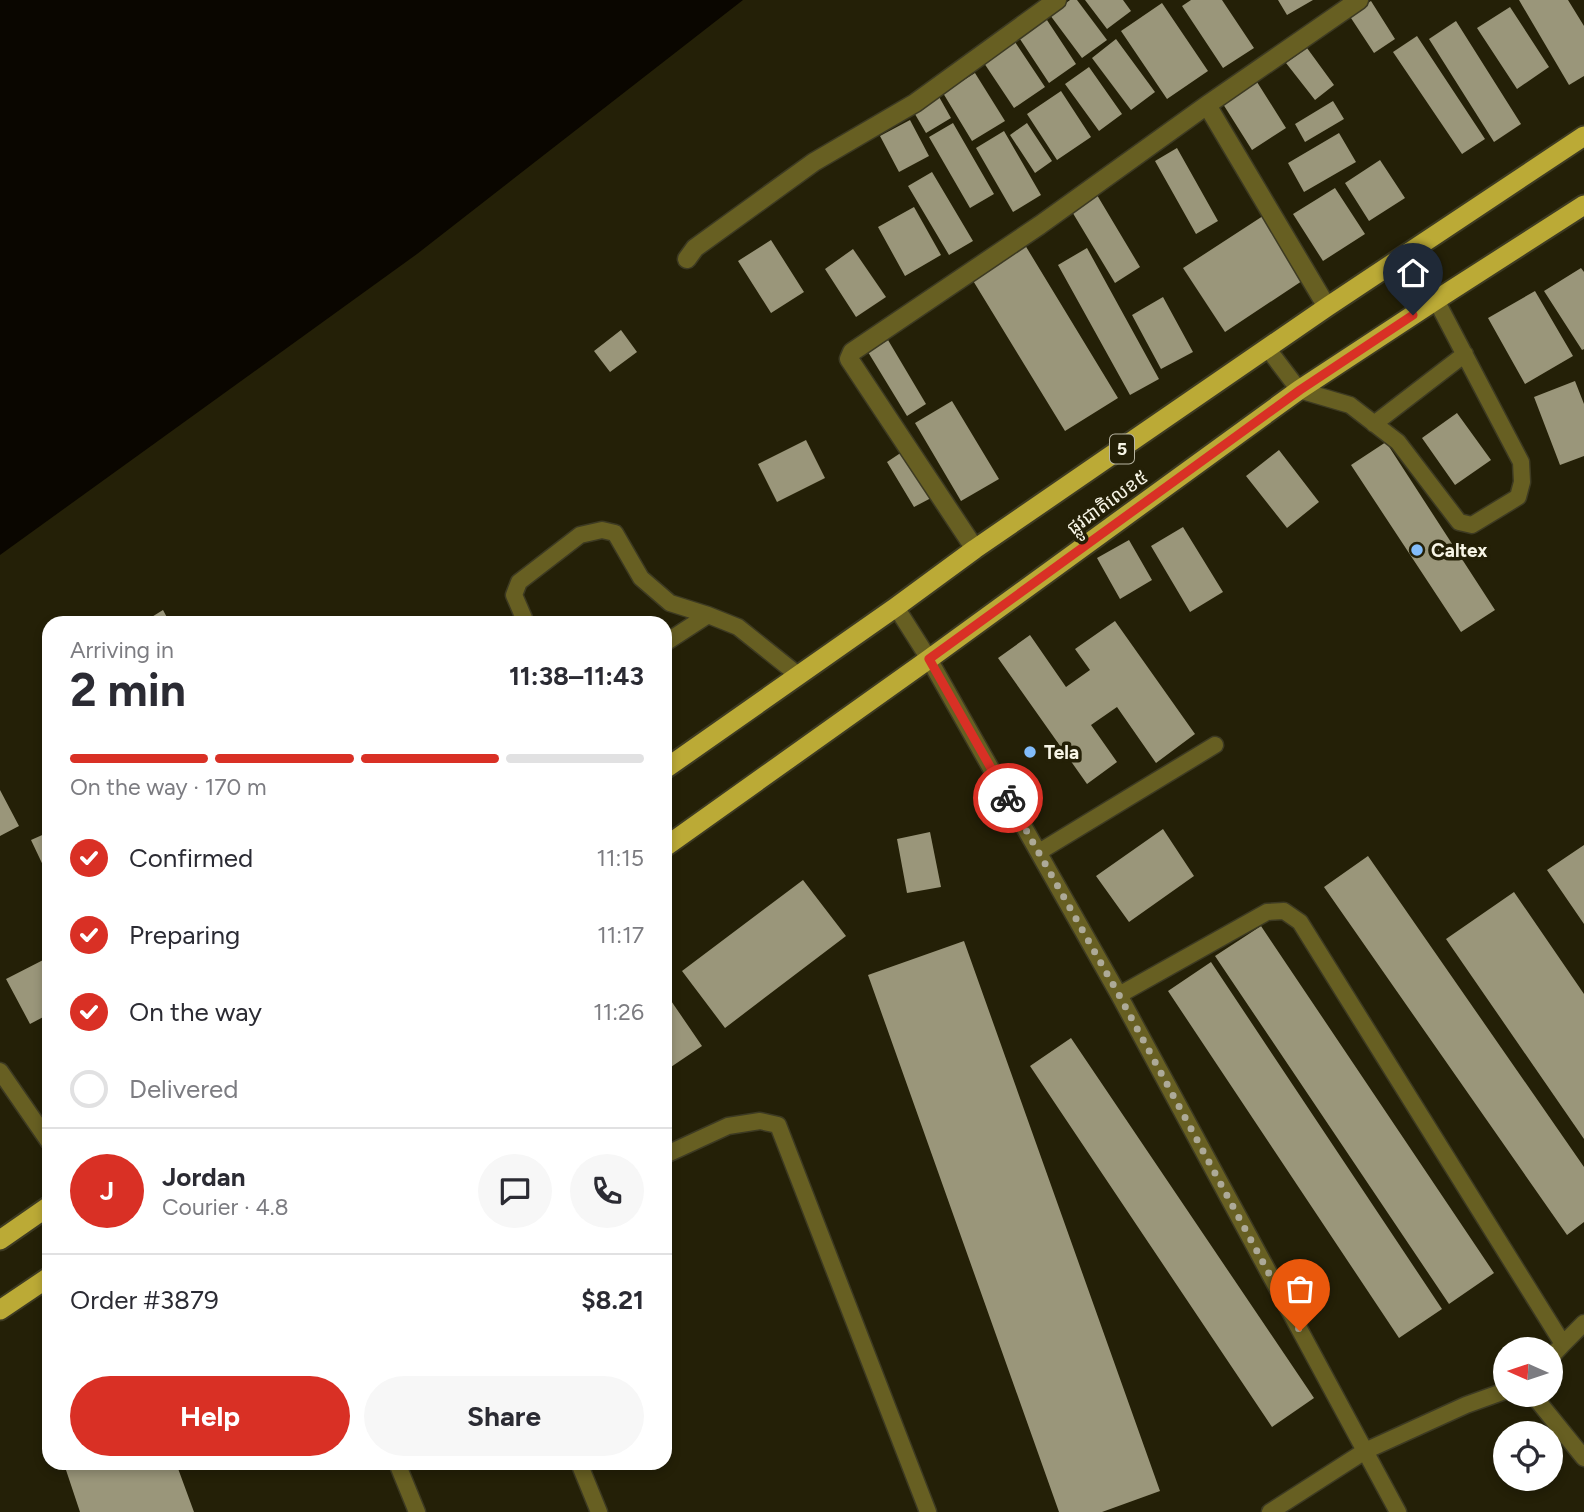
<!DOCTYPE html>
<meta charset="utf-8">
<style>
body{margin:0;font-family:Figtree,"Noto Sans Khmer",sans-serif;background:#f7f7f7;color:#2b2b33;height:100vh;display:flex;flex-direction:column;font-size:26px;white-space:nowrap}
*{box-sizing:border-box;margin:0}
p{font-size:23px;color:#7c7c81}
.icon{flex:none;width:38px;height:38px;fill:none;stroke:currentColor;stroke-width:2;stroke-linecap:round;stroke-linejoin:round}
.map{position:relative;flex:1;overflow:hidden}
.sheet{position:absolute;left:42px;top:616px;width:630px;height:854px;display:flex;flex-direction:column;background:#fff;border-radius:21px;box-shadow:0 4px 10px #0003}
.sheet>*{flex:none}
.needle{width:46px;rotate:273deg}
.tools{position:absolute;left:1493px;top:1337px;display:grid;gap:14px}
.tools a{display:grid;place-items:center;width:70px;height:70px;border-radius:50%;background:#fff;box-shadow:0 4px 10px #0003;font-size:35px}
.pin{position:absolute;display:grid;place-items:center;width:60px;height:60px;color:#fff;margin:-72px -30px;border-radius:50% 50% 50% 0;rotate:-45deg;box-shadow:0 0 7px #0007}
.pin .icon{rotate:45deg}
.courier{position:absolute;display:grid;place-items:center;width:70px;height:70px;margin:-35px;border:5px solid #d93025;border-radius:50%;background:#fff;color:#222;box-shadow:0 2px 9px #0007}
.headline em{font-style:normal;font-weight:700}
.headline div{display:flex;flex-direction:column-reverse}
.headline{display:flex;align-items:center;justify-content:space-between;height:119px;padding:0 28px}
h1{font-size:46px;font-weight:700;line-height:52px}
.bar{display:grid;grid-template-columns:repeat(4,1fr);gap:10px 7px;align-content:center;height:84px;padding:0 28px}
.bar i{height:9px;border-radius:5px;background:#e1e1e2}
.bar .selected{background:#d93025}
.bar p{grid-column:span 4}
.line{display:flex;align-items:center;gap:18px;padding:0 28px;border-top:2px solid #e1e1e2}
.line div{flex:1}
.round{display:grid;place-items:center;flex:none;width:74px;height:74px;border-radius:37px;background:#f7f7f7}
ol{padding:0 28px;list-style:none}
li{display:flex;align-items:center;gap:21px;height:77px}
li p{margin-inline-start:auto}
li .icon{padding:7px;border-radius:50%;background:#d93025;color:#fff;stroke-width:4}
li:last-child{color:#7c7c81}
li i{width:38px;height:38px;border:4px solid #e1e1e2;border-radius:50%}
.primary-button{display:flex;gap:14px;margin-top:auto;padding:14px 28px}
.primary-button a{flex:1;height:80px;border-radius:42px;background:#d93025;color:#fff;font-size:28px;font-weight:700;line-height:80px;text-align:center}
.primary-button a+a{background:#f7f7f7;color:#2b2b33}
.map>svg:first-child{display:block}
.water{fill:#0a0600}
.building{fill:#9a967a}
.lines{fill:none;stroke-linecap:round;stroke-linejoin:round}
.service-casing{stroke:#3d3a22;stroke-width:19}
.minor-casing{stroke:#3d3a22;stroke-width:21}
.trunk-casing{stroke:#3d3a22;stroke-width:23}
.service{stroke:#675f22;stroke-width:16}
.minor{stroke:#675f22;stroke-width:18}
.trunk{stroke:#bbaa36;stroke-width:19}
.done{stroke:#adaa98;stroke-width:7;stroke-dasharray:0 12.6}
.route{stroke:#d93025;stroke-width:9}
.poi-dot{fill:#82bcfa;stroke:#242007;stroke-width:2.5}
.labels{text-anchor:middle;stroke-width:7;stroke-linejoin:round;paint-order:stroke}
.shield{fill:#242007;stroke:#b8b5a3;stroke-width:2}
.shield-label{font-size:18px;font-weight:bold;fill:#f7f5e6}
.street-label{font-size:19px;fill:#f7f5e6;stroke:#242007}
.poi-label{font-size:19px;font-weight:bold;fill:#f7f5e6;stroke:#242007;text-anchor:start}
</style>
<div class="map">
<svg width="1584" height="1512" viewBox="0 0 1584 1512">
<rect width="100%" height="100%" fill="#242007"/>
<!-- water -->
<path class="water" d="M 0,0 L 743,0 L 417,254 L 0,555 Z"/>
<!-- building -->
<path class="building" d="M 1070,0 L 1077,0 L 1107,40 L 1082,58 L 1050,15 Z
M 1085,0 L 1123,0 L 1131,11 L 1107,29 Z
M 1191,0 L 1222,0 L 1254,48 L 1223,68 L 1182,6 Z
M 1278,0 L 1313,0 L 1287,15 Z
M 1519,0 L 1568,0 L 1584,26 L 1584,76 L 1569,85 Z
M 1371,1 L 1395,39 L 1374,53 L 1349,15 Z
M 1162,3 L 1208,71 L 1167,99 L 1121,31 Z
M 1510,7 L 1549,67 L 1517,89 L 1477,28 Z
M 1045,17 L 1076,64 L 1049,83 L 1018,36 Z
M 1456,21 L 1521,124 L 1494,142 L 1429,39 Z
M 1417,36 L 1485,139 L 1462,154 L 1393,52 Z
M 1116,39 L 1155,92 L 1131,110 L 1092,58 Z
M 1015,42 L 1045,87 L 1014,108 L 984,63 Z
M 1307,48 L 1334,85 L 1315,100 L 1286,63 Z
M 1089,67 L 1122,114 L 1099,131 L 1065,84 Z
M 975,73 L 1005,121 L 972,141 L 943,93 Z
M 1257,82 L 1286,128 L 1252,150 L 1223,104 Z
M 1061,91 L 1091,137 L 1057,160 L 1027,114 Z
M 938,95 L 951,118 L 926,133 L 912,109 Z
M 1333,101 L 1344,119 L 1305,142 L 1295,124 Z
M 910,120 L 929,156 L 899,172 L 880,136 Z
M 953,123 L 994,194 L 970,208 L 929,137 Z
M 1027,123 L 1052,161 L 1035,173 L 1010,135 Z
M 1004,131 L 1041,195 L 1013,212 L 976,148 Z
M 1339,133 L 1356,162 L 1304,192 L 1288,163 Z
M 1177,148 L 1218,221 L 1196,234 L 1155,161 Z
M 1380,160 L 1405,198 L 1369,221 L 1345,183 Z
M 932,172 L 973,241 L 949,255 L 908,186 Z
M 1335,188 L 1365,234 L 1323,261 L 1293,214 Z
M 1097,195 L 1140,267 L 1115,283 L 1071,210 Z
M 914,207 L 941,255 L 905,276 L 878,227 Z
M 1266,214 L 1308,277 L 1225,332 L 1183,268 Z
M 771,240 L 804,292 L 771,313 L 738,261 Z
M 1025,245 L 1118,398 L 1065,431 L 972,279 Z
M 1087,248 L 1159,379 L 1130,395 L 1058,265 Z
M 853,249 L 886,297 L 856,317 L 825,269 Z
M 1581,268 L 1584,272 L 1584,349 L 1582,350 L 1544,291 Z
M 1535,291 L 1573,356 L 1525,384 L 1488,318 Z
M 1163,297 L 1193,352 L 1161,369 L 1132,315 Z
M 621,330 L 637,352 L 610,372 L 594,351 Z
M 888,340 L 926,404 L 907,416 L 868,352 Z
M 1575,381 L 1584,404 L 1584,456 L 1560,465 L 1534,397 Z
M 952,401 L 999,479 L 961,501 L 915,423 Z
M 1457,413 L 1491,460 L 1455,485 L 1422,438 Z
M 806,440 L 825,478 L 777,502 L 758,464 Z
M 1386,442 L 1495,610 L 1461,632 L 1351,465 Z
M 905,450 L 933,497 L 914,507 L 887,462 Z
M 1279,450 L 1319,502 L 1287,528 L 1246,476 Z
M 1183,527 L 1223,592 L 1190,612 L 1151,546 Z
M 1129,540 L 1152,580 L 1120,599 L 1097,558 Z
M 163,610 L 170,623 L 142,623 Z
M 1115,621 L 1195,734 L 1156,763 L 1117,707 L 1091,725 L 1117,762 L 1087,784 L 998,658 L 1030,635 L 1066,687 L 1090,670 L 1075,649 Z
M 0,790 L 19,826 L 0,836 Z
M 1163,829 L 1194,876 L 1129,922 L 1096,876 Z
M 49,832 L 49,878 L 31,840 Z
M 930,832 L 941,887 L 907,893 L 897,839 Z
M 1584,845 L 1584,924 L 1547,870 Z
M 1368,856 L 1584,1167 L 1584,1222 L 1567,1235 L 1324,887 Z
M 803,880 L 846,936 L 725,1028 L 682,971 Z
M 1514,892 L 1584,994 L 1584,1139 L 1446,939 Z
M 1261,926 L 1494,1273 L 1449,1304 L 1215,956 Z
M 964,941 L 1160,1491 L 1102,1512 L 1059,1512 L 868,975 Z
M 49,957 L 49,1014 L 30,1024 L 6,979 Z
M 1211,962 L 1442,1309 L 1399,1338 L 1168,991 Z
M 665,992 L 702,1046 L 665,1071 Z
M 1071,1038 L 1314,1398 L 1272,1427 L 1030,1066 Z
M 66,1463 L 176,1463 L 194,1512 L 80,1512 L 64,1464 Z"/>
<g class="lines">
<!-- service casing -->
<g class="service-casing">
<path id="service" d="M 1268,349 L 1299,390 L 1350,405 L 1398,442 L 1459,522 L 1472,525 L 1518,497 L 1522,482 L 1521,462 L 1436,300
M 1374,424 L 1465,354
M 896,607 L 929,659 L 1119,995 L 1398,1512
M 526,623 L 514,595 L 519,582 L 580,535 L 602,530 L 615,533 L 641,578 L 670,603 L 708,615 L 738,627 L 798,675
M 665,643 L 708,615
M 1039,852 L 1215,745
M 1119,995 L 1267,912 L 1284,911 L 1300,922 L 1563,1344 L 1550,1358
M 0,1071 L 49,1142
M 665,1155 L 728,1126 L 760,1121 L 778,1125 L 928,1512
M 1563,1344 L 1584,1323
M 1533,1395 L 1584,1458
M 397,1463 L 417,1512
M 579,1463 L 599,1512
M 1270,1512 L 1365,1451 L 1466,1405 L 1505,1391"/>
</g>
<!-- minor casing -->
<g class="minor-casing">
<path id="minor" d="M 1207,105 L 1327,307
M 687,259 L 695,248 L 814,162 L 915,103 L 1057,0
M 975,549 L 849,359 L 852,352 L 1040,225 L 1207,105 L 1359,0"/>
</g>
<!-- trunk casing -->
<g class="trunk-casing">
<path id="trunk" d="M 665,769 L 896,607 L 975,549 L 1327,307 L 1584,136
M 665,847 L 929,659 L 1299,390 L 1436,300 L 1584,205
M 0,1240 L 49,1206
M 0,1310 L 49,1277"/>
</g>
<!-- service -->
<use href="#service" class="service"/>
<!-- minor -->
<use href="#minor" class="minor"/>
<!-- trunk -->
<use href="#trunk" class="trunk"/>
</g>
<g class="lines">
<!-- done -->
<path class="done" d="M 1008,798 L 1119,995 L 1300,1331"/>
<!-- route -->
<path class="route" d="M 1008,798 L 929,659 L 1300,390 L 1413,315"/>
</g>
<!-- markers -->
<g class="poi-dot">
<circle cx="1417" cy="550" r="7"/>
<circle cx="1030" cy="752" r="7"/>
</g>
<g class="labels">
<!-- shield labels -->
<rect class="shield" x="1110" y="434.5" width="24" height="29" rx="5"/>
<g class="shield-label">
<text x="1122" y="455">5</text>
</g>
<!-- street labels -->
<g class="street-label">
<text transform="translate(1107 502) rotate(-36)" y="7">ផ្លូវជាតិលេខ៥</text>
</g>
<!-- poi labels -->
<g class="poi-label">
<text x="1431" y="557">Caltex</text>
<text x="1044" y="759">Tela</text>
</g>
</g>
</svg>
<div class="tools">
<a><svg class="needle" viewBox="-14 -14 28 28"><path d="M0-13l5 13h-10z" fill="#e53935"/><path d="M0 13l5-13h-10z" fill="#7c7c81"/></svg></a>
<a><svg class="icon" aria-label="locate" viewBox="0 0 24 24"><circle cx="12" cy="12" r="6"/><path d="M12 2v4M12 18v4M2 12h4M18 12h4"/></svg></a>
</div>
<div class="pin" style="left:1300px;top:1331px;background:#ea580c"><svg class="icon" aria-label="bag" viewBox="0 0 24 24"><path d="M5 8h14l-1 12H6zM9 8a3 3 0 0 1 6 0"/></svg></div>
<div class="pin" style="left:1413px;top:315px;background:#1f2937"><svg class="icon" aria-label="home" viewBox="0 0 24 24"><path d="M3 11l9-7 9 7M6 9v11h12V9"/></svg></div>
<div class="courier" style="left:1008px;top:798px"><svg class="icon" aria-label="bike" viewBox="0 0 24 24"><circle cx="6" cy="16" r="4"/><circle cx="18" cy="16" r="4"/><path d="M6 16l4-8h5l3 8M10 8l3 8H6M13 5h3"/></svg></div>
<section class="sheet">
<div class="headline"><div><h1>2 min</h1><p>Arriving in</p></div><em>11:38–11:43</em></div>
<div class="bar"><i class="selected"></i><i class="selected"></i><i class="selected"></i><i></i><p>On the way · 170 m</p></div>
<ol>
<li><svg class="icon" aria-label="check" viewBox="0 0 24 24"><path d="M5 12l5 5 9-10"/></svg>Confirmed<p>11:15</p></li>
<li><svg class="icon" aria-label="check" viewBox="0 0 24 24"><path d="M5 12l5 5 9-10"/></svg>Preparing<p>11:17</p></li>
<li><svg class="icon" aria-label="check" viewBox="0 0 24 24"><path d="M5 12l5 5 9-10"/></svg>On the way<p>11:26</p></li>
<li><i></i>Delivered</li>
</ol>
<div class="line" style="height:126px"><b class="round" style="background:#d93025;color:#fff">J</b><div><b>Jordan</b><p>Courier · 4.8</p></div><a class="round"><svg class="icon" aria-label="chat" viewBox="0 0 24 24"><path d="M4 5h16v11H9l-5 4z"/></svg></a><a class="round"><svg class="icon" aria-label="phone" viewBox="0 0 24 24"><path d="M5 4h4l2 5-3 2q2 4 5 5l2-3 5 2v4C11 20 4 13 5 4z"/></svg></a></div>
<div class="line" style="height:91px"><div>Order #3879</div><b>$8.21</b></div>
<div class="primary-button"><a>Help</a><a>Share</a></div>
</section>
</div>
